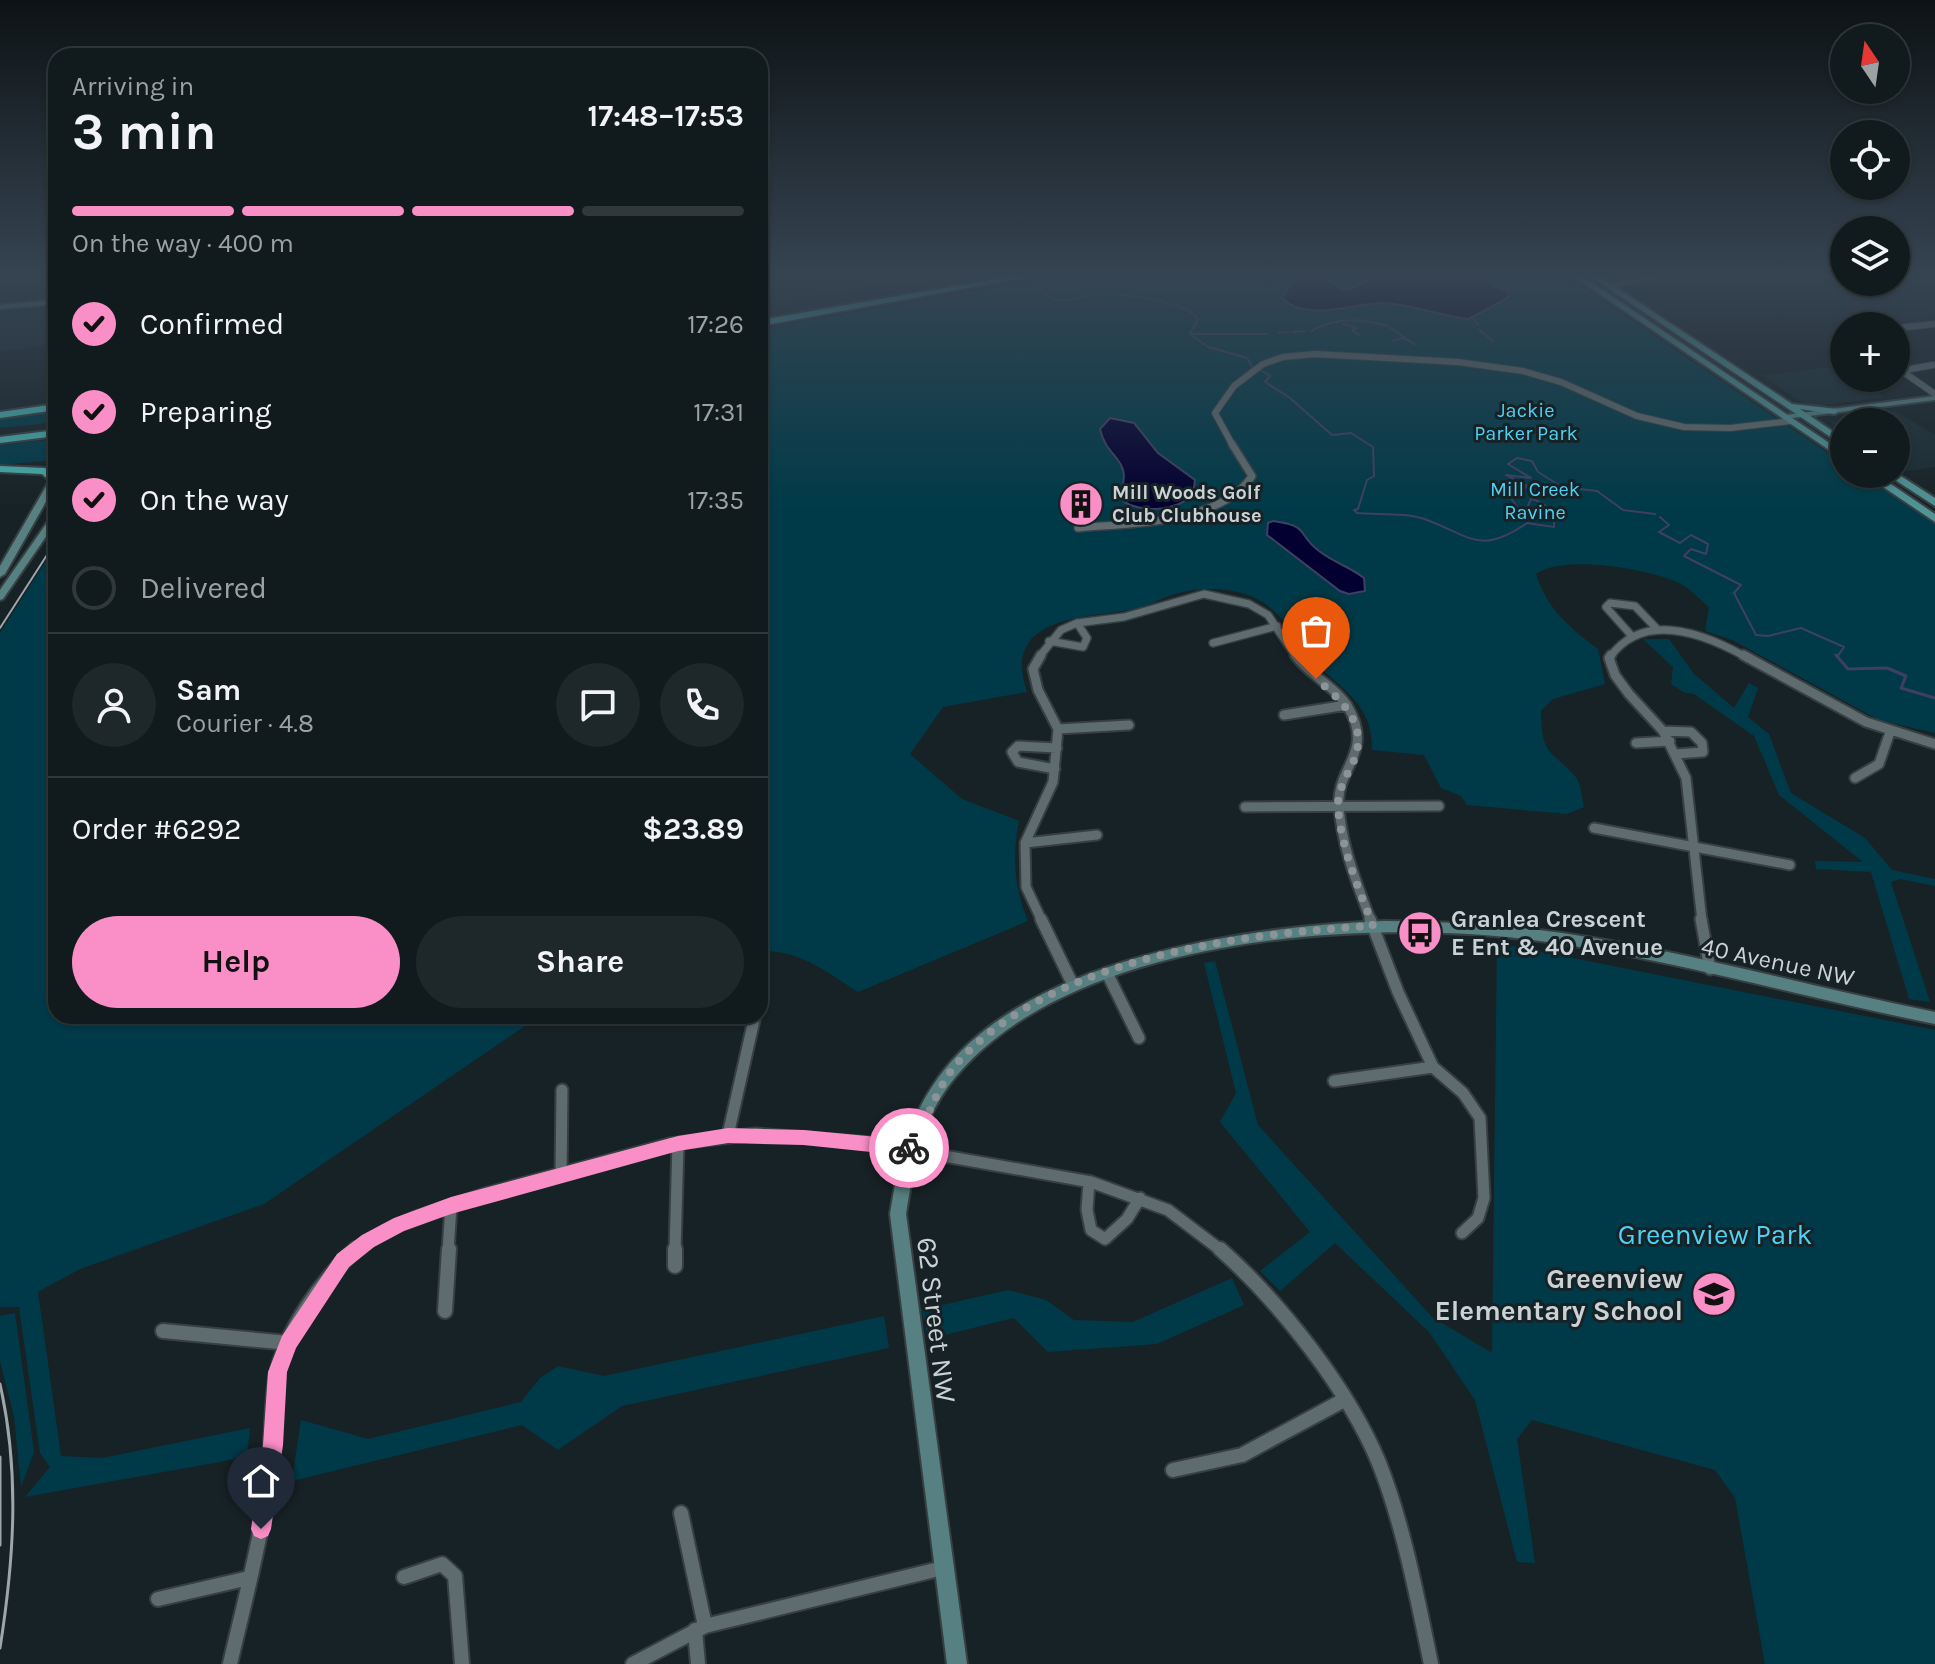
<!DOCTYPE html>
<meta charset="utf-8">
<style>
body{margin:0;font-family:Karla,sans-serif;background:#1e2729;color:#f1f3f6;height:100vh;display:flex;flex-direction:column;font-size:30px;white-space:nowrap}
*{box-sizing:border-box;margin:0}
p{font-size:26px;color:#9ca1a3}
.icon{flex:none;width:44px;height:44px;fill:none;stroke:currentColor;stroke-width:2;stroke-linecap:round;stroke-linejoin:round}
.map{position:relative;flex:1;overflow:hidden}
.sheet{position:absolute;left:48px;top:48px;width:720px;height:976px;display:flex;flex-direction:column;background:#111a1c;border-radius:24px;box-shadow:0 2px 6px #0004,0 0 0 2px #30383b}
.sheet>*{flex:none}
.needle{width:52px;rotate:347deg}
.buttons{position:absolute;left:1830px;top:24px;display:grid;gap:16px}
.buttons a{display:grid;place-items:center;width:80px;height:80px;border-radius:50%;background:#111a1c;box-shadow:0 2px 6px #0004,0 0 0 2px #30383b;font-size:40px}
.pin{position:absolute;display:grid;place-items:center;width:68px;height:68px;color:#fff;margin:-82px -34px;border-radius:50% 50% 50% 0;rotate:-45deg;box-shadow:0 0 8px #0007}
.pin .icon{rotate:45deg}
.courier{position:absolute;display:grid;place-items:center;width:80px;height:80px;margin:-40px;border:6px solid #fa8fc8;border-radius:50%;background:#fff;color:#222;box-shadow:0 2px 10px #0007}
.summary em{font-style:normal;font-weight:700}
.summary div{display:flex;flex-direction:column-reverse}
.summary{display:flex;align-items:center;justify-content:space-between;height:136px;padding:0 24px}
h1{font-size:52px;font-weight:700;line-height:60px}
.bar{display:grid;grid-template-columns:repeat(4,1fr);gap:12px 8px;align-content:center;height:96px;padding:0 24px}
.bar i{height:10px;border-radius:6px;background:#30383b}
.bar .active{background:#fa8fc8}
.bar p{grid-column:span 4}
.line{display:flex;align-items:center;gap:20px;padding:0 24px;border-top:2px solid #30383b}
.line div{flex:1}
.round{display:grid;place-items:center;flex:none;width:84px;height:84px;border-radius:42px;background:#1e2729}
ol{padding:0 24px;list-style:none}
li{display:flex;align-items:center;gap:24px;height:88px}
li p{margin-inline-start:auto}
li .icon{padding:8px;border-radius:50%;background:#fa8fc8;color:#111;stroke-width:4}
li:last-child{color:#9ca1a3}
li i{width:44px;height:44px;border:4px solid #30383b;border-radius:50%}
.cta{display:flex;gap:16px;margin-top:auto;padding:16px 24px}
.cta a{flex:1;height:92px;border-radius:48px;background:#fa8fc8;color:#111;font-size:32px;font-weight:700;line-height:92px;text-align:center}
.cta a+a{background:#1e2729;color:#f1f3f6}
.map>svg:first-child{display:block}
.built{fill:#1a2c32}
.green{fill:#003a48}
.water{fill:#030031;stroke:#3f3f62;stroke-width:2}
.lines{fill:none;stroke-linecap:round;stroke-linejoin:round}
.stream-far1{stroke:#3f3f62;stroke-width:2}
.stream{stroke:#3f3f62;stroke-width:3}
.street-far4-casing{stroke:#373f42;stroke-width:8}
.street-far3-casing{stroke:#373f42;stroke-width:10}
.street-far2-casing{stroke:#373f42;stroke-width:13}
.street-far1-casing{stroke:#373f42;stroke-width:15}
.street-casing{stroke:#373f42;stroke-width:18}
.secondary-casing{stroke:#373f42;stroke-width:4}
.primary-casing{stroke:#373f42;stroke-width:4}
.highway-casing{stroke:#373f42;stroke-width:4}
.street-far4{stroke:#5e6b6f;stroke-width:6}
.street-far3{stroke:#5e6b6f;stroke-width:7}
.street-far2{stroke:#5e6b6f;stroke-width:9}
.street-far1{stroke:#5e6b6f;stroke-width:11}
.street{stroke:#5e6b6f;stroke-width:14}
.secondary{fill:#578082;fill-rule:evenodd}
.primary{fill:#509495;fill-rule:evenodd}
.highway{fill:#47b0ae;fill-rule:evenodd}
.tram-far1{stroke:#9ea6aa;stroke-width:2}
.tram{stroke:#9ea6aa;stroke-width:3}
.route{fill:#fa8fc8}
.done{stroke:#8c9498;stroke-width:8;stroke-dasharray:0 14.4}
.labels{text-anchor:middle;stroke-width:6;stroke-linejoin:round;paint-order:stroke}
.far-park-label{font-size:20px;fill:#4dd1f5;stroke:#172226}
.far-poi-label{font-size:20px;font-weight:bold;fill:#cbd2d5;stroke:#172226;text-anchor:start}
.poi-label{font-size:24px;font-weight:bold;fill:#cbd2d5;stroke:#172226;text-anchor:start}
.street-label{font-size:24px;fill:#cbd2d5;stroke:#172226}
.near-park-label{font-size:28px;fill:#4dd1f5;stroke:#172226}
.near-poi-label{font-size:28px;font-weight:bold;fill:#cbd2d5;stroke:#172226;text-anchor:end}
.near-street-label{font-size:28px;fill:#cbd2d5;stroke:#172226}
</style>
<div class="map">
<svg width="1935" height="1664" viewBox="0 0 1935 1664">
<rect width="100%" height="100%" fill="#172226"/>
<!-- built -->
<path class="built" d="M 760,276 L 929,276 L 760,306 Z
M 56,307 L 56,339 L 52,344 L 0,352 L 0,312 Z
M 1835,367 L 1844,372 L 1844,378 L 1854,378 L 1884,397 L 1818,406 L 1803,403 L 1761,375 Z
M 1895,411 L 1935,435 L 1935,467 L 1901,472 L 1896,469 L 1896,422 L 1844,422 L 1844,433 L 1831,423 Z"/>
<!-- green -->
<path class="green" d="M 1061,276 L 1566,276 L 1844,464 L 1844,474 L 1860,474 L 1935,524 L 1935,733 L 1879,720 L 1732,640 L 1705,631 L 1709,607 C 1699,599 1690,588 1679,583 C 1649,569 1564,554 1536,574 C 1547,609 1569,627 1598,649 L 1605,684 L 1553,699 L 1541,711 C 1542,758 1550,748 1575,776 C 1581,783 1582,798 1584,807 L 1567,814 L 1467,805 L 1461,796 L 1441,788 L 1424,755 L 1372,750 C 1373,705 1344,691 1315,663 C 1292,640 1285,611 1253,597 C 1230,587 1199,587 1175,594 C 1161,598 1149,606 1135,609 C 1089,618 1000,614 1027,692 L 943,707 L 910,754 L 962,799 L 1019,821 C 1012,857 1014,886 1028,921 L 858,992 C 827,972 799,949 760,951 L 760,329 Z
M 56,409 L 56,422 L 0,428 L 0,417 Z
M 56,439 L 54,460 L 0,465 L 0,445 Z
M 56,545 L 56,1016 L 550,1016 L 531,1022 L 264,1204 L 80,1269 L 38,1292 L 61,1456 L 102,1458 L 250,1428 L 247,1457 L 25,1497 L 50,1467 L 40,1453 L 19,1307 L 0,1307 L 0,633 Z
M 1643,639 L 1669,639 L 1694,674 L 1734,708 L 1749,683 L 1758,688 L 1748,717 L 1769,734 L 1791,793 L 1865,838 L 1892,870 L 1935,879 L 1935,886 L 1900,879 L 1891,882 L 1930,1002 L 1909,999 L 1871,872 L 1816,869 L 1815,861 L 1863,862 L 1779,795 L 1754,736 L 1694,694 L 1685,693 L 1671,684 L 1673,667 Z
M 1497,943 L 1935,1030 L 1935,1664 L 1765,1664 L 1735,1498 L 1715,1470 L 1532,1420 L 1517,1439 L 1535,1563 L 1517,1562 L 1475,1400 L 1429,1332 L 1335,1243 L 1280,1291 L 1260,1271 L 1310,1232 L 1220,1122 L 1236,1093 L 1204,963 L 1215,961 L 1258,1125 L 1432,1317 L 1492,1353 Z
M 1232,1278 L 1244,1305 L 1157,1344 L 1048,1352 L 1014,1318 L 928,1339 L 921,1310 L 1008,1290 L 1046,1300 L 1074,1320 L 1133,1322 Z
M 15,1313 L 34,1452 L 21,1487 L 14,1417 L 0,1361 L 0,1316 Z
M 884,1316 L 889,1348 L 622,1406 L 558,1450 L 522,1425 L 292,1481 L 301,1420 L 368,1439 L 521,1402 L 540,1378 L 558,1366 L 604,1376 Z"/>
<!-- water -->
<path class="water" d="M 1297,276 L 1324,276 L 1342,290 L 1351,289 L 1376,276 L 1487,276 L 1492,285 L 1509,292 L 1509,296 C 1507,299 1471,318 1468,319 C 1439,316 1412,304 1383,303 C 1351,303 1307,323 1282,298 Z
M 1110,418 L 1134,423 L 1158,453 L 1195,480 L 1193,495 C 1176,511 1144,513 1124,502 L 1120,493 C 1134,459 1106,459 1100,429 Z
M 1273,521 C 1311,526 1296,534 1319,551 C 1333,562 1350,567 1364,578 L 1365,591 L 1349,594 L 1340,591 L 1267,535 L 1268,523 Z"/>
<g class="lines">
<!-- stream-far1 -->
<path class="stream-far1" d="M 1036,283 C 1041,290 1045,296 1054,299 C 1069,303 1089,294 1104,294 C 1126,294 1185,301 1198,319 L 1190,334 L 1208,347 L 1247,358 L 1253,368
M 1473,318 L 1478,325
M 1343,324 L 1355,327
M 1357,328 L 1352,330 L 1359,335
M 1391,328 L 1402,336
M 1479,330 L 1493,341
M 1311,331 C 1335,317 1361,318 1387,326
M 1293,332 L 1304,331
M 1279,333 L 1288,332
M 1192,334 L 1268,334
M 1403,338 L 1415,344
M 1393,341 L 1405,337
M 1262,371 L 1270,376 L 1265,382 L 1290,398 L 1332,435 L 1351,433 L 1373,447 L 1374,476 L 1367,480 L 1358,509 L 1354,510 L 1357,513 C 1378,515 1407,512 1427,520 C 1472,537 1480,555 1527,523 L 1554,527 C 1555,512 1545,502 1531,499 L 1527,508 L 1519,509 L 1506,492 L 1529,487 L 1506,475 L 1531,478 L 1508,464 L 1517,458 L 1532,461 L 1538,472 L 1562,487 L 1597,491 L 1623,510 L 1655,514
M 1660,517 L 1669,525 L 1659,532 L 1680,543 L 1691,535 L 1708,544 L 1706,554 L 1691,549 L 1684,556 L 1741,585 L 1734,593 L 1756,635 L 1768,636 L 1801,628 L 1844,647 L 1837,657"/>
<!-- stream -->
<path class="stream" d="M 1836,655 L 1848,669 L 1887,668 L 1906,676 L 1901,688 L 1935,698"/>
<!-- street-far4 casing -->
<g class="street-far4-casing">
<path id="street-far4" d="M 1896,328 L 1935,324
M 1896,367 L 1935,394
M 1899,371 L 1933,365
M 1233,446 L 1215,413 L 1234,386 L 1263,364 L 1283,357 L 1315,354 L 1458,362 L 1523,371 L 1561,382 L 1637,416 L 1684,427 L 1730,428 L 1791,421"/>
</g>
<!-- street-far3 casing -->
<g class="street-far3-casing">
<path id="street-far3" d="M 1078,528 C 1130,523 1221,524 1252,476 L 1232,444
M 1630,634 L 1606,607 L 1610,603 L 1635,606 L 1657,629
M 1049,641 L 1083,647 L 1087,638 L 1077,623
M 1213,643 L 1277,626
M 1039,657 L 1061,630 L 1077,623 L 1124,617 L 1204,594 L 1249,604 L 1268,615 L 1296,657
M 1610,657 C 1644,610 1705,634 1746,657"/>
</g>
<!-- street-far2 casing -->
<g class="street-far2-casing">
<path id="street-far2" d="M 1041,655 L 1033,669 L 1038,690 L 1058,729 L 1053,782 L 1025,843 L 1026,887 L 1042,921
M 1295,655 C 1309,675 1336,687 1348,707 C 1375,753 1335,768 1339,807 C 1342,847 1357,884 1371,921
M 1611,655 L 1609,658 L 1615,675 L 1629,694 L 1663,731 L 1686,778 L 1702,921
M 1743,655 L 1866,722 L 1935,744
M 1284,715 L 1347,705
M 1058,729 L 1129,725
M 1663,731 L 1691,732 L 1702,743 L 1703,752 L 1676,754
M 1636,743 L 1670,741
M 1055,769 L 1018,762 L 1012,752 L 1018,746 L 1057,748
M 1855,778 L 1879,764 L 1890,732
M 1245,807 L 1439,806
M 1594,828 L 1790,865
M 1025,843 L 1097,835"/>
</g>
<!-- street-far1 casing -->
<g class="street-far1-casing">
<path id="street-far1" d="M 1041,919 L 1073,985
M 1370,919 L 1398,992 L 1433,1067 L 1463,1093 L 1480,1118 L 1484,1198 L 1478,1218 L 1462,1233
M 1701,919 L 1710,969
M 1107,973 L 1139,1038
M 1334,1081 L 1433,1067
M 728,1135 L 754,1020
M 561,1174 L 562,1090
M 1089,1182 L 1087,1210 L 1091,1230 L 1105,1239 L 1127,1219 L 1140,1198
M 354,1251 L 385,1231 L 416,1217 L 485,1194 L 670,1144 L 756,1134 L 871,1143 L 1091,1182 L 1168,1210 L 1222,1251
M 448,1251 L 451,1206
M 675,1251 L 678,1144"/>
</g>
<!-- street casing -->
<g class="street-casing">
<path id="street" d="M 1220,1249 C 1280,1302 1349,1390 1379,1463 C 1403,1523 1418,1601 1431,1664
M 675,1266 L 675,1249
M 445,1311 L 449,1249
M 163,1331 L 289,1343
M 1173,1470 L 1242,1455 L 1344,1400
M 681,1513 L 705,1626
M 404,1577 L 442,1564 L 455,1576 L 462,1664
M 158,1599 L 249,1578
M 695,1630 L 698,1664
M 230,1664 C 243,1608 258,1552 267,1495 C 273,1457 270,1417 276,1379 C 285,1331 321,1281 356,1249
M 633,1664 L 705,1626 L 943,1568"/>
</g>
<!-- secondary casing -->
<g class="secondary-casing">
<path id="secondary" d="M 1655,276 L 1673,276 L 1607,287 L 1604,285 Z
M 56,300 L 56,304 L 0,309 L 0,305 Z
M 1935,396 L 1935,400 L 1785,419 L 1781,417 L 1785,415 Z
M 56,473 L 56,484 L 5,574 L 0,577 L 0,566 L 52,476 Z
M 56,513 L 56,522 L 3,599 L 0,600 L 0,590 L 53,514 Z
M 1385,921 C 1434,922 1482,923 1531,929 C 1667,945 1800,985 1935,1012 L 1935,1024 C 1801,997 1669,958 1533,940 C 1362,918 1064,936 950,1084 C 920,1124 914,1166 906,1214 L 967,1664 L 947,1664 L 890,1214 C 899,1161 906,1123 938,1078 C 1024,958 1248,926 1385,921 Z"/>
</g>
<!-- primary casing -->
<g class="primary-casing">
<path id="primary" d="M 1573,276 L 1582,276 L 1844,453 L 1844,460 Z
M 1590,276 L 1599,276 L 1792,404 L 1837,409 L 1837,413 L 1834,414 L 1800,409 L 1844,439 L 1844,446 Z
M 1896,473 L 1935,498 L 1935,506 L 1886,474 Z
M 1864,474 L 1876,474 L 1935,514 L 1935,522 Z"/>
</g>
<!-- highway casing -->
<g class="highway-casing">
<path id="highway" d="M 1013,276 L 1033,276 L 760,326 L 760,320 Z
M 56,404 L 56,410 L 0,418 L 0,412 Z
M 56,430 L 56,436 L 0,443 L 0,437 Z
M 0,466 L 45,468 L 56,475 L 56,482 L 50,481 L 42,474 L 0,472 Z"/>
</g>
<!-- street-far4 -->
<use href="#street-far4" class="street-far4"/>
<!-- street-far3 -->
<use href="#street-far3" class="street-far3"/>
<!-- street-far2 -->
<use href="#street-far2" class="street-far2"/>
<!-- street-far1 -->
<use href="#street-far1" class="street-far1"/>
<!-- street -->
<use href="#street" class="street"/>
<!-- secondary -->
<use href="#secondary" class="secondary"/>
<!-- primary -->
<use href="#primary" class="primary"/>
<!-- highway -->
<use href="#highway" class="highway"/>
<!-- tram-far1 -->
<path class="tram-far1" d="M 0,628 L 56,541"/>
<!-- tram -->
<path class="tram" d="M 0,1384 C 20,1473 14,1559 0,1648
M 0,1457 L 0,1545"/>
</g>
<!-- sky -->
<linearGradient id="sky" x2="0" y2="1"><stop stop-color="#0d1315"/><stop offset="0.54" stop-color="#364452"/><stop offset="1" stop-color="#364452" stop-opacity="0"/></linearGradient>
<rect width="1935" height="509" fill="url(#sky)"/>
<!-- route -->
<path class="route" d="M 728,1128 L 804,1130 L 909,1140 L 917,1148 L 909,1156 L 804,1145 L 728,1143 L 678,1151 L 451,1214 L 404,1231 L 374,1247 L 349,1267 L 296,1348 L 287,1372 L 283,1445 L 271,1529 L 268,1536 L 261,1539 L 254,1536 L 251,1529 L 263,1445 L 268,1372 L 282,1336 L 337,1254 L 362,1235 L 394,1218 L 451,1197 L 678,1136 Z"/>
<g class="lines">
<!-- done -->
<path class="done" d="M 909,1148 C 927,1127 935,1086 960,1060 C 1057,957 1238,934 1373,926 C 1358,887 1341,848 1338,807 C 1337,788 1350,772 1356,755 C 1366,721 1339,698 1316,679"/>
</g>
<!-- icons -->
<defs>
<g id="building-disc" transform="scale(2.3)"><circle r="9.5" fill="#fa8fc8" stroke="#172226"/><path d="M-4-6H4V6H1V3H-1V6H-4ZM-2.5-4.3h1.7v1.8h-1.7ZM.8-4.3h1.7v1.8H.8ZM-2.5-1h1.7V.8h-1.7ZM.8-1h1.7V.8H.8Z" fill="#111"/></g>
<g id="bus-disc" transform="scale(2.3)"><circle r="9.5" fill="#fa8fc8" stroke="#172226"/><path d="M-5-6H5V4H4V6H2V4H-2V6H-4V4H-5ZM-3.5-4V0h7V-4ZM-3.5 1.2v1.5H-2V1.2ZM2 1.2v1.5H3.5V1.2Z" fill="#111"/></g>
<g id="school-disc" transform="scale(2.3)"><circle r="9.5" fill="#fa8fc8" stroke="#172226"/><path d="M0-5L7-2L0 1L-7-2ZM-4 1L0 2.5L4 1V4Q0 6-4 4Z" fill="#111"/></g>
</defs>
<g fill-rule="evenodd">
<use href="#building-disc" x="1081" y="504"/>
<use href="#bus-disc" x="1420" y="933"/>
<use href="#school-disc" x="1714" y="1294"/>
</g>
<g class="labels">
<!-- far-park labels -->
<g class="far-park-label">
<text x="1526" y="417">Jackie<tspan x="1526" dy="23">Parker Park</tspan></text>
<text x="1535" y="496">Mill Creek<tspan x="1535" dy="23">Ravine</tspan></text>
</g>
<!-- far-poi labels -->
<g class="far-poi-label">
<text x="1112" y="499">Mill Woods Golf<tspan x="1112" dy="23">Club Clubhouse</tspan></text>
</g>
<!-- poi labels -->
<g class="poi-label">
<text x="1451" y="927">Granlea Crescent<tspan x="1451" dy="28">E Ent &amp; 40 Avenue</tspan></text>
</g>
<!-- street labels -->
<g class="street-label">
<text transform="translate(1778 962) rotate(12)" y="8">40 Avenue NW</text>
</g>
<!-- near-park labels -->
<g class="near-park-label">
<text x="1715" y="1244">Greenview Park</text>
</g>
<!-- near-poi labels -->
<g class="near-poi-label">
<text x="1683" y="1288">Greenview<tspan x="1683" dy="32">Elementary School</tspan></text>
</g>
<!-- near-street labels -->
<g class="near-street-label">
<text transform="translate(937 1320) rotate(83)" y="10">62 Street NW</text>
</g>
</g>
</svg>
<div class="buttons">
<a><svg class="needle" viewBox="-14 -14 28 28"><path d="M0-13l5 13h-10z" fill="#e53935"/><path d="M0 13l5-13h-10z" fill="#9ca1a3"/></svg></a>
<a><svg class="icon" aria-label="locate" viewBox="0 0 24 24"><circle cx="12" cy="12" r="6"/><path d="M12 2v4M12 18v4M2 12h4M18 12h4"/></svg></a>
<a><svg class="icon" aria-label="layers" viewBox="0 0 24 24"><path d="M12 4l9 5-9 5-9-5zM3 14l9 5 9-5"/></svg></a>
<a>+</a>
<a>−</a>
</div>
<div class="pin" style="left:1316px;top:679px;background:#ea580c"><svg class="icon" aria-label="bag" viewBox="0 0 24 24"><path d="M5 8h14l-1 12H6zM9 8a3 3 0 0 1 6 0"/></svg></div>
<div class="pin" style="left:261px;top:1529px;background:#1f2937"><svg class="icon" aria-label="home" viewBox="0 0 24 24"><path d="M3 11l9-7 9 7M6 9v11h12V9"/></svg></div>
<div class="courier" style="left:909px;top:1148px"><svg class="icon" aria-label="bike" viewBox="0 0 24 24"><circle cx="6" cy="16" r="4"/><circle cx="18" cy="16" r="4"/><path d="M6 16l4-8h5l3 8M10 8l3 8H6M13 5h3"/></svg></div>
<section class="sheet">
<div class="summary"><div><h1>3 min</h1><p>Arriving in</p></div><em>17:48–17:53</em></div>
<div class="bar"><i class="active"></i><i class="active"></i><i class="active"></i><i></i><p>On the way · 400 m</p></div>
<ol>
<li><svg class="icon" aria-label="check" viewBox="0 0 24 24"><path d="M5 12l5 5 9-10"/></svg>Confirmed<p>17:26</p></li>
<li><svg class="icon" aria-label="check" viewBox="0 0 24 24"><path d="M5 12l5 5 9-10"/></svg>Preparing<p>17:31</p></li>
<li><svg class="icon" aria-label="check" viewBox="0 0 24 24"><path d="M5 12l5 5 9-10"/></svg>On the way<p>17:35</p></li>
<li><i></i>Delivered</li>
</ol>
<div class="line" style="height:144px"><a class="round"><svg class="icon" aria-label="person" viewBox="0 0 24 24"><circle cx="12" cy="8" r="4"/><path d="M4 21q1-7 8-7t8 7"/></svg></a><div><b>Sam</b><p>Courier · 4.8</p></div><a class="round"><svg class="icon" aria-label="chat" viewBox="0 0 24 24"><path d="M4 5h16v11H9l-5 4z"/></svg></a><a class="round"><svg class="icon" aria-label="phone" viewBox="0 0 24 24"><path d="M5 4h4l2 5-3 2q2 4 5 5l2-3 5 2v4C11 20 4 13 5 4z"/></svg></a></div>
<div class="line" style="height:104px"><div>Order #6292</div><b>$23.89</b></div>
<div class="cta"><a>Help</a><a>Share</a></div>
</section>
</div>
